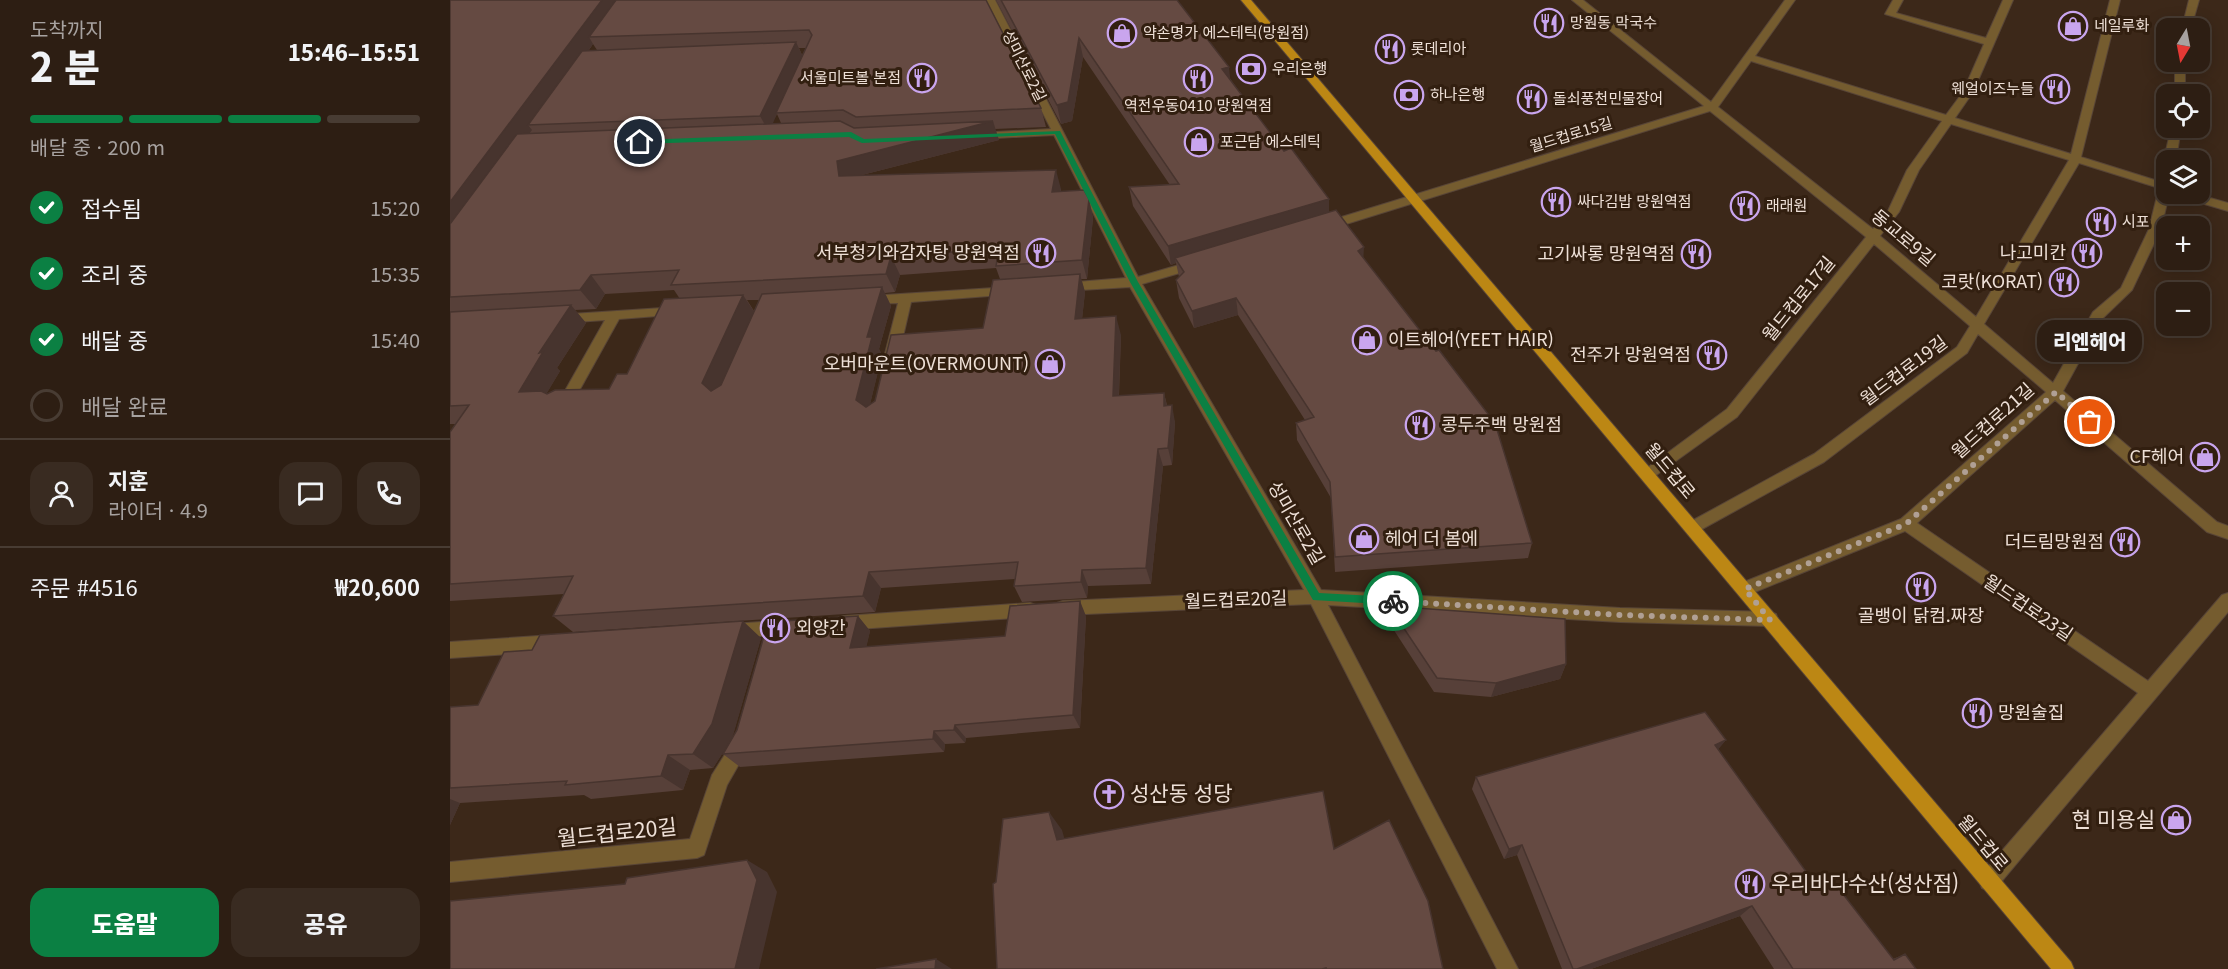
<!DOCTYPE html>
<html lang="ko">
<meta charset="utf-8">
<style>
body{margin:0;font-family:Georgia,"Noto Sans KR",serif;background:#392b21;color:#f1f3f6;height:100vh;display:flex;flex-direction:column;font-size:22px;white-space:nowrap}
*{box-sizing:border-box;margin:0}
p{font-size:20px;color:#a7a2a0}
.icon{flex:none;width:33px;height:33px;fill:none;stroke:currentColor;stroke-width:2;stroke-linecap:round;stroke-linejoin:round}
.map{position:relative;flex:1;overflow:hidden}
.side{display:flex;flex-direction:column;background:#2d1e13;width:450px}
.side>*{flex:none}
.needle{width:39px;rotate:190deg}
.tools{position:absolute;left:1706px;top:18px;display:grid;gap:12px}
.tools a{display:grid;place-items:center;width:54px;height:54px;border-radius:12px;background:#2d1e13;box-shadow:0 3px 15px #0003,0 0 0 2px #483c33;font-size:30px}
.pin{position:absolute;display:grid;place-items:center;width:51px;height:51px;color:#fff;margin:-26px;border:3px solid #fff;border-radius:50%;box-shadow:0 2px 6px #0007}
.courier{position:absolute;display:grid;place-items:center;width:60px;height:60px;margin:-30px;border:4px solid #0b8043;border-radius:50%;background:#fff;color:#222;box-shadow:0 2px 8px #0007}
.bubble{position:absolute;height:42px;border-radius:18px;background:#2d1e13;box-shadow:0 3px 15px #0003,0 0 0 2px #483c33;font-size:20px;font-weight:800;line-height:42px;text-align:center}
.headline em{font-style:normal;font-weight:800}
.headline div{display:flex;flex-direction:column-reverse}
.headline{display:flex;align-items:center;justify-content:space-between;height:102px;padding:0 30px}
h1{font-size:39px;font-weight:800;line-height:45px}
.bar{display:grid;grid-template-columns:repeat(4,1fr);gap:9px 6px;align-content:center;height:72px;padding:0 30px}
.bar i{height:8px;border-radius:4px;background:#483c33}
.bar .current{background:#0b8043}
.bar p{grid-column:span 4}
.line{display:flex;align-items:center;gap:15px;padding:0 30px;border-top:2px solid #483c33}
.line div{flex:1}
.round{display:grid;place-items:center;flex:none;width:63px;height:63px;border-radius:18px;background:#392b21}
ol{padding:0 30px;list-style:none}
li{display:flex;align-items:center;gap:18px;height:66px}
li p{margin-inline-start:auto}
li .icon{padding:6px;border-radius:50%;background:#0b8043;color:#fff;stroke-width:4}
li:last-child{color:#a7a2a0}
li i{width:33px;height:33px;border:3px solid #483c33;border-radius:50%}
.button{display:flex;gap:12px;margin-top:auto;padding:12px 30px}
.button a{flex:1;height:69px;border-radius:18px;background:#0b8043;color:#fff;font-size:24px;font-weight:800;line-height:69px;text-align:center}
.button a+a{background:#392b21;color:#f1f3f6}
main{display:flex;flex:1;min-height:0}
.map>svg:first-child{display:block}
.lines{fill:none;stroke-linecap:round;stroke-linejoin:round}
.minor-casing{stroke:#584537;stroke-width:2}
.major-casing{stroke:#584537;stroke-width:2}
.minor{fill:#755c2f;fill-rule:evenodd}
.major{fill:#bc8714;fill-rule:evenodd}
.wall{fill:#574039;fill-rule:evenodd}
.shaded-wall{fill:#47342e}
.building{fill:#654a42;stroke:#47342e;stroke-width:1.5}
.route{fill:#0b8043}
.done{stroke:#b0a094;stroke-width:6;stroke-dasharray:0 10.8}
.labels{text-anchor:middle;stroke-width:6;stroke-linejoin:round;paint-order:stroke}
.far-poi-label{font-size:15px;fill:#eee0d7;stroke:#321f10;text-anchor:start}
.far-street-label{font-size:15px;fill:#eee0d7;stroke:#321f10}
.street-label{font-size:18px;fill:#eee0d7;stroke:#321f10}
.poi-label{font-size:18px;fill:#eee0d7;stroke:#321f10;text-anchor:end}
.near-poi-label{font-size:21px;fill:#eee0d7;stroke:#321f10;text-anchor:start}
.near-street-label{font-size:21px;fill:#eee0d7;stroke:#321f10}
</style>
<main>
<section class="side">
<div class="headline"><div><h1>2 분</h1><p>도착까지</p></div><em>15:46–15:51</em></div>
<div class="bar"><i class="current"></i><i class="current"></i><i class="current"></i><i></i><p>배달 중 · 200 m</p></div>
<ol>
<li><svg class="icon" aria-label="check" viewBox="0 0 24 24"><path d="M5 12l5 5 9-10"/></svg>접수됨<p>15:20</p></li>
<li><svg class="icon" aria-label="check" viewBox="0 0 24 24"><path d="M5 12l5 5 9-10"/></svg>조리 중<p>15:35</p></li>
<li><svg class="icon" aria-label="check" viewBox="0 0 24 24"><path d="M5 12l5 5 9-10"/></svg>배달 중<p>15:40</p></li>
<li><i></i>배달 완료</li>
</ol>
<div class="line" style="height:108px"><a class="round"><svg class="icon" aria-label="person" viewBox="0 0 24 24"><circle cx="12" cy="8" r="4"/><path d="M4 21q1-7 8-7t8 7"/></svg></a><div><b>지훈</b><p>라이더 · 4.9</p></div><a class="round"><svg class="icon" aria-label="chat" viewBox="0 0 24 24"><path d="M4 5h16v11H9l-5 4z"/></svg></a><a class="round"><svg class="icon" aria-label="phone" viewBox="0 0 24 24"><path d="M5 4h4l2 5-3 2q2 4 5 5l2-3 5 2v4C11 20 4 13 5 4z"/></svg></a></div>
<div class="line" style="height:78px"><div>주문 #4516</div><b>₩20,600</b></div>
<div class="button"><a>도움말</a><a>공유</a></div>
</section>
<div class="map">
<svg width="1778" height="969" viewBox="0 0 1778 969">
<rect width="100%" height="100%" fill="#3c2819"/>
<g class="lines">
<!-- minor casing -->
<g class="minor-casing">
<path id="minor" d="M 535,0 L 545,0 L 688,277 L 746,260 L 752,264 L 750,267 L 692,284 L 871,590 L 1170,608 L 1320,612 L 1326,614 L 1328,619 L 1326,624 L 1320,626 L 1170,622 L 878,605 L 1068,969 L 1047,969 L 861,604 L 613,615 L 607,613 L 605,608 L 607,603 L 613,601 L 854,590 L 680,287 L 614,291 L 608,287 L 614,283 L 676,278 L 604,135 L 527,139 L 522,136 L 527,133 L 601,129 Z
M 1122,0 L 1133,0 L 1261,102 L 1335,0 L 1345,0 L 1305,56 L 1496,115 L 1513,92 L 1534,44 L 1435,14 L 1443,0 L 1453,0 L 1446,13 L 1536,38 L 1553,0 L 1563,0 L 1523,92 L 1505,118 L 1621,154 L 1660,0 L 1670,0 L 1631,157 L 1711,182 L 1716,179 L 1716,194 L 1719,194 L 1711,229 L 1682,290 L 1653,318 L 1613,391 L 1767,522 L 1778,526 L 1778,539 L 1757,532 L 1605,400 L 1467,523 L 1698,681 L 1772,595 L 1778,593 L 1778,612 L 1546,888 L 1539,891 L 1532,888 L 1529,881 L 1532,874 L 1688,693 L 1455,531 L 1295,596 L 1289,594 L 1287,589 L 1289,584 L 1451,519 L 1596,392 L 1528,334 L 1517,353 L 1374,462 L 1243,534 L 1238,533 L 1235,528 L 1238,523 L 1364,454 L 1507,347 L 1520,326 L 1424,244 L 1287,417 L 1198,481 L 1193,479 L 1191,475 L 1193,471 L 1277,409 L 1416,237 L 1260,111 L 880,229 L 876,230 L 870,226 L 872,223 L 1254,106 ZM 1301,61 L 1492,121 L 1457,170 L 1438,211 L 1423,229 L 1268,107 ZM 1501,124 L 1619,160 L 1526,317 L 1430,236 L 1449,212 L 1469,170 ZM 1629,163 L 1709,188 L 1699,229 L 1671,288 L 1643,312 L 1603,383 L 1534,324 Z
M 1739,0 L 1749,0 L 1741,28 L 1732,28 Z
M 1725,62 L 1735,62 L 1735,94 L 1725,94 Z
M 1721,128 L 1731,128 L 1726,160 L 1716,162 L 1714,160 Z
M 1729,194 L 1746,194 L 1778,203 L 1778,211 L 1731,197 Z
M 560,287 L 566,291 L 565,294 L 461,302 L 449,354 L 442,359 L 435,354 L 448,303 L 419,304 L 413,300 L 419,296 Z
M 228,307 L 234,311 L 233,314 L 169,319 L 119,409 L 109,409 L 107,405 L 155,320 L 111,323 L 106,321 L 104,318 L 106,315 Z
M 580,603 L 586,605 L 588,610 L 586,615 L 580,617 L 394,630 L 388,628 L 386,623 L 388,618 L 394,616 Z
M 337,620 L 343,622 L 345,627 L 343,632 L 337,634 L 283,638 L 277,636 L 275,631 L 277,626 L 283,624 Z
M 104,635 L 110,638 L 112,643 L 110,648 L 104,651 L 0,658 L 0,642 Z
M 292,734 L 298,737 L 301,743 L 277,785 L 254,855 L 247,858 L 0,882 L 0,862 L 240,839 L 262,775 L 286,737 Z"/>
</g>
<!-- major casing -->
<g class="major-casing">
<path id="major" d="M 791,0 L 801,0 L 1621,962 L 1624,969 L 1601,969 Z"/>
</g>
<!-- minor -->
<use href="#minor" class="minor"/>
<!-- major -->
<use href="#major" class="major"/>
</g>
<!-- wall -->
<path class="wall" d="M 0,0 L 536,0 L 591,108 L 596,127 L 545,129 L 549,140 L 412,175 L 611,189 L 611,191 L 639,199 L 643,218 L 637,279 L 631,279 L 635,292 L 632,319 L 671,335 L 669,396 L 714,393 L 717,405 L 725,422 L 722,465 L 713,466 L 701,584 L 638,586 L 637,598 L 572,602 L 564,586 L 565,579 L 431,588 L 425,612 L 123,632 L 103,616 L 114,594 L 0,601 L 0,432 L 6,424 L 0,424 ZM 143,44 L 147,50 L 139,50 ZM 349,48 L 356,48 L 352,55 ZM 327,114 L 331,123 L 322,123 ZM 546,268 L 550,279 L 533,328 L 420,404 L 432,355 L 429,349 L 441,306 L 435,293 L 445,292 L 450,275 ZM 224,290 L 230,299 L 177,374 L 159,389 L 96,394 L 110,371 L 107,368 L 136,323 L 125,310 L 146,309 L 155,294 ZM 297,300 L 309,300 L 304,311 Z
M 546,0 L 727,0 L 781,80 L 834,151 L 879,199 L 879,212 L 914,258 L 1082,543 L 1078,558 L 885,572 L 881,498 L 847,440 L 846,423 L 855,420 L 788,315 L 744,328 L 729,298 L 726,280 L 729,277 L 726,263 L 721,265 L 683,206 L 679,187 L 720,185 L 633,57 L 622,121 L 611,124 Z
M 939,606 L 1116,664 L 1110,679 L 1041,697 L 984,692 L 938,621 Z
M 408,616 L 420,631 L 416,647 L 555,636 L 636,616 L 630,728 L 516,738 L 515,743 L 495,744 L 494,752 L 290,767 L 273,754 L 279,743 L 263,768 L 240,770 L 233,790 L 141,799 L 134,795 L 10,803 L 0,825 L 0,707 L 28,705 L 311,638 L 282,738 Z
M 1276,740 L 1268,749 L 1362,880 L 1443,959 L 1455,954 L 1466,969 L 1324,969 L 1290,916 L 1141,969 L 1112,969 L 1067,855 L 1054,859 L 1022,789 L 1026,777 Z"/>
<!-- shaded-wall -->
<path class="shaded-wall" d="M 152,0 L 175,0 L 139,37 L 143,44 L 86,124 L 78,125 L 82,130 L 0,243 L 0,202 Z
M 629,38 L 633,57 L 622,121 L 611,124 L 607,105 Z
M 346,42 L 353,57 L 326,113 L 327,114 L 319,132 L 310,116 Z
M 779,67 L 781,86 L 772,69 Z
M 543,121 L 549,140 L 396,179 L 389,176 L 387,161 Z
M 606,170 L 611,189 L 607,210 L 602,192 Z
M 639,199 L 643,218 L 637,279 L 632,260 Z
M 879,199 L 879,218 L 725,258 L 726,263 L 721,265 L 718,246 Z
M 914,247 L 913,264 L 908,251 Z
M 441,256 L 450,275 L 445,292 L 436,274 Z
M 630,274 L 635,292 L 630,338 L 625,319 Z
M 141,275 L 155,294 L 146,309 L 130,290 Z
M 432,287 L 441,306 L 429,349 L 432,355 L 417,417 L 406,400 L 417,337 Z
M 293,295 L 305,313 L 266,401 L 252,383 Z
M 786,298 L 788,315 L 744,328 L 742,311 Z
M 121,305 L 136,323 L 107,368 L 110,371 L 87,410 L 69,392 L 89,353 Z
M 666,316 L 671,335 L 668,414 L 663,396 Z
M 714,393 L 718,411 L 714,406 Z
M 722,405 L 725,422 L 722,465 L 718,448 Z
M 708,449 L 713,466 L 701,584 L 696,568 Z
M 632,570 L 638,586 L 637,598 L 631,582 Z
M 419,572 L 431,588 L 425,612 L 413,596 Z
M 630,601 L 636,616 L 630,728 L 623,715 Z
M 408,616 L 420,631 L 413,662 L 400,648 Z
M 293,621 L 311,638 L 282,739 L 263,768 L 243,754 Z
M 1116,664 L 1110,679 L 1041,697 L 1046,683 Z
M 505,725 L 516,738 L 515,743 L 504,730 Z
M 484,731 L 495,744 L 494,752 L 483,739 Z
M 1276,740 L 1265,753 L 1265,745 Z
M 218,755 L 240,770 L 233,790 L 211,776 Z
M 0,799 L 10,803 L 0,825 Z
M 599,812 L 612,830 L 620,858 L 607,840 Z
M 1072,845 L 1067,855 L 1054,859 L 1059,849 Z
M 297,860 L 317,872 L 327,892 L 309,969 L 285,969 Z
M 1302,906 L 1290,916 L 1141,969 L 1127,969 Z
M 486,959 L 502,969 L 485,969 Z"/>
<!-- building -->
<path class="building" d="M 0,0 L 152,0 L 0,202 Z
M 166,0 L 536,0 L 591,108 L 406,117 L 393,110 L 326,113 L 362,35 L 359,30 L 139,37 Z
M 551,0 L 727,0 L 779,67 L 772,69 L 834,151 L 841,148 L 879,199 L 718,246 L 679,187 L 729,184 L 629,38 L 618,102 L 607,105 Z
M 346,42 L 310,116 L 78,125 L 132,51 Z
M 390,121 L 404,128 L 543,121 L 387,161 L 389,176 L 606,170 L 602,192 L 634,190 L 639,199 L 632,260 L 546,266 L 549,249 L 441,256 L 436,274 L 221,285 L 229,270 L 141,275 L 130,290 L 0,297 L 0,224 L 67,134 Z
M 886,210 L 914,247 L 908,251 L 986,351 L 989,350 L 1045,423 L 1082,543 L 885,557 L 880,482 L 846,423 L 864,417 L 786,298 L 742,311 L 726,280 L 734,272 L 725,258 Z
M 630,274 L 625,319 L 666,316 L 663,396 L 714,393 L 714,406 L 722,405 L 718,448 L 708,449 L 696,568 L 632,570 L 631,582 L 564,586 L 568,562 L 419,572 L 413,596 L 103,616 L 123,576 L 0,584 L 0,432 L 19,405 L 0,406 L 0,312 L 121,305 L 89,353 L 93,352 L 69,392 L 91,391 L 97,394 L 105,390 L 159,389 L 167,374 L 177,374 L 214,299 L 293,295 L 252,383 L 261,391 L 271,385 L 312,294 L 432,287 L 417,337 L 422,337 L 406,400 L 416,407 L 425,401 L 441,335 L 533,328 L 543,280 Z
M 630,601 L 623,715 L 505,725 L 504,730 L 484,731 L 483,739 L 273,754 L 287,730 L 318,622 L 408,616 L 400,648 L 555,636 L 560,606 Z
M 939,606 L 1115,619 L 1116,664 L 1046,683 L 987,678 Z
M 293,621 L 262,724 L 243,754 L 218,755 L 211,776 L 115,785 L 117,781 L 0,788 L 0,707 L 28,705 L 54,652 L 82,650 L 90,635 Z
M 1255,712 L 1276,740 L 1265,745 L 1362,880 L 1376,872 L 1444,960 L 1455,954 L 1466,969 L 1343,969 L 1302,906 L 1127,969 L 1123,969 L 1072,845 L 1059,849 L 1026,777 Z
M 873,791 L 884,849 L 939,820 L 978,901 L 993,969 L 876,969 L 876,968 L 872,969 L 547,969 L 543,884 L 546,882 L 553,819 L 599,812 L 607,840 Z
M 297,860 L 307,880 L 285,969 L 0,969 L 0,901 L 175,884 L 177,878 Z
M 486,959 L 485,969 L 426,969 Z"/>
<!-- route -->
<path class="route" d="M 610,131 L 688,282 L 869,593 L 943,597 L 949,601 L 947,605 L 863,600 L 680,282 L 605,134 L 412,143 L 399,137 L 190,144 L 186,142 L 190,140 L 401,132 L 414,139 Z"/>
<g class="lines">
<!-- done -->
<path class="done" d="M 943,601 L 1170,615 L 1320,620 L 1295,589 L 1456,524 L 1606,392 L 1640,422"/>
</g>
<!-- icons -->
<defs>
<g id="restaurant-ring" transform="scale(1.5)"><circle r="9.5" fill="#321f10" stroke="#c9a5ee" stroke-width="1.5"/><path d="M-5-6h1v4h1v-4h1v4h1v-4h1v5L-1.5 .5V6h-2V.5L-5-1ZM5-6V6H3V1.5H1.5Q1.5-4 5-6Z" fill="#c9a5ee"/></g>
<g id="shop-ring" transform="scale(1.5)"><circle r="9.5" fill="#321f10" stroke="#c9a5ee" stroke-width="1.5"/><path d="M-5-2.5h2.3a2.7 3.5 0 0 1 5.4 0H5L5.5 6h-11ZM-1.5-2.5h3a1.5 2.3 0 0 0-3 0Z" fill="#c9a5ee"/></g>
<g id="bank-ring" transform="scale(1.5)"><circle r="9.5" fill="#321f10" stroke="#c9a5ee" stroke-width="1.5"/><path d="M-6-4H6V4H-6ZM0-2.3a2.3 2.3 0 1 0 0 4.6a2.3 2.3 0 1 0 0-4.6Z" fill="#c9a5ee"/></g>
<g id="church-ring" transform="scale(1.5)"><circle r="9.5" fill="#321f10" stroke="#c9a5ee" stroke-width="1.5"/><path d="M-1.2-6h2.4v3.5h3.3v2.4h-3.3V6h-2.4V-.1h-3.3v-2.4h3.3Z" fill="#c9a5ee"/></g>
</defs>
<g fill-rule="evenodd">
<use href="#restaurant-ring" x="1099" y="23"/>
<use href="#shop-ring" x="1623" y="26"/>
<use href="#shop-ring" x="672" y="33"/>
<use href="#restaurant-ring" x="940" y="49"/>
<use href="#bank-ring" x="801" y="69"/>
<use href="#restaurant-ring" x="472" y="78"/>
<use href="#restaurant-ring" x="748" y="79"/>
<use href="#restaurant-ring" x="1605" y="89"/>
<use href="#bank-ring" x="959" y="95"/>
<use href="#restaurant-ring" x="1082" y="99"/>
<use href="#shop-ring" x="749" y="142"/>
<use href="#restaurant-ring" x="1106" y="202"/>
<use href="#restaurant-ring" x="1295" y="206"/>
<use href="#restaurant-ring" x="1651" y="222"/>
<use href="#restaurant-ring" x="591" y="253"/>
<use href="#restaurant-ring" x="1637" y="253"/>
<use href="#restaurant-ring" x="1246" y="254"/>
<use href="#restaurant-ring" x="1614" y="282"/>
<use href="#shop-ring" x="917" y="340"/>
<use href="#restaurant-ring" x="1262" y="355"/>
<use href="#shop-ring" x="600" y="364"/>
<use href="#restaurant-ring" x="970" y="425"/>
<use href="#shop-ring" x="1755" y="457"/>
<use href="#shop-ring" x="914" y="539"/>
<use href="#restaurant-ring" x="1675" y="542"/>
<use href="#restaurant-ring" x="1471" y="587"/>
<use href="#restaurant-ring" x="325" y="628"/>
<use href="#restaurant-ring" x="1527" y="713"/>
<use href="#church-ring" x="659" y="794"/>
<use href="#shop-ring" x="1726" y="820"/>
<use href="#restaurant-ring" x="1300" y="884"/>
</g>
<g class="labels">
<!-- far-poi labels -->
<g class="far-poi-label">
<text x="1120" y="28">망원동 막국수</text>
<text x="1644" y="31">네일루화</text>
<text x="693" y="38">약손명가 에스테틱(망원점)</text>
<text x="961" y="54">롯데리아</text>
<text x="822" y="74">우리은행</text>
<text x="451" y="83" text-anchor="end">서울미트볼 본점</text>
<text x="1584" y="94" text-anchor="end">웨얼이즈누들</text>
<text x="980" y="100">하나은행</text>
<text x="1103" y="104">돌쇠풍천민물장어</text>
<text x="748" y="111" text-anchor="middle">역전우동0410 망원역점</text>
<text x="770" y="147">포근담 에스테틱</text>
<text x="1127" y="207">싸다김밥 망원역점</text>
<text x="1316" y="211">래래원</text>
<text x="1672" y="227">시포</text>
</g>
<!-- far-street labels -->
<g class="far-street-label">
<text transform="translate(574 66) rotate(63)" y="5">성미산로2길</text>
<text transform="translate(1121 135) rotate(-17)" y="5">월드컵로15길</text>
</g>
<!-- street labels -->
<g class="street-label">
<text transform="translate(1453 238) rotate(40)" y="6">동교로9길</text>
<text transform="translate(1349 299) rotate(-51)" y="6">월드컵로17길</text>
<text transform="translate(1454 371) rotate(-37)" y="6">월드컵로19길</text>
<text transform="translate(1543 421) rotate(-42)" y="6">월드컵로21길</text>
<text transform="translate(1220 471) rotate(50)" y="6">월드컵로</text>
<text transform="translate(846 523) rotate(60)" y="6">성미산로2길</text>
<text transform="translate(786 600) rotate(-2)" y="6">월드컵로20길</text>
<text transform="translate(1578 608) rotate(34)" y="6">월드컵로23길</text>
<text transform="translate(1533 843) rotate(50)" y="6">월드컵로</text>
</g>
<!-- poi labels -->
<g class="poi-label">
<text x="570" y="259">서부청기와감자탕 망원역점</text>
<text x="1616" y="259">나고미칸</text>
<text x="1225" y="260">고기싸롱 망원역점</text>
<text x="1593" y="288">코랏(KORAT)</text>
<text x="938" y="346" text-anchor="start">이트헤어(YEET HAIR)</text>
<text x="1241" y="361">전주가 망원역점</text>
<text x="579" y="370">오버마운트(OVERMOUNT)</text>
<text x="991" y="431" text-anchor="start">콩두주백 망원점</text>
<text x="1734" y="463">CF헤어</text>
<text x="935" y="545" text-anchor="start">헤어 더 봄에</text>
<text x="1654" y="548">더드림망원점</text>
<text x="1471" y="622" text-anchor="middle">골뱅이 닭컴.짜장</text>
<text x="346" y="634" text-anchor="start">외양간</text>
<text x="1548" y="719" text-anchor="start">망원술집</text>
</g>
<!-- near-poi labels -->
<g class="near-poi-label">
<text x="680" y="801">성산동 성당</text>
<text x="1705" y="827" text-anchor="end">현 미용실</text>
<text x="1321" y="891">우리바다수산(성산점)</text>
</g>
<!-- near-street labels -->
<g class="near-street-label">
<text transform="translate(167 833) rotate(-6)" y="7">월드컵로20길</text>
</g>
</g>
</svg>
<div class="tools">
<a><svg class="needle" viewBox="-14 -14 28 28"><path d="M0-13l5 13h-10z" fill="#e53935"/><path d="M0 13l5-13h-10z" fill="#a7a2a0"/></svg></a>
<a><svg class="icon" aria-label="locate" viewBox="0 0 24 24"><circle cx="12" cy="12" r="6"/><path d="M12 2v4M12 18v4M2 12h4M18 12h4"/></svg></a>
<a><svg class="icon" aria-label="layers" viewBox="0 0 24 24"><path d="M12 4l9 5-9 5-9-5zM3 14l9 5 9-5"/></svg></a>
<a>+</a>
<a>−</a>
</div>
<div class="pin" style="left:1640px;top:422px;background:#ea580c"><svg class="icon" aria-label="bag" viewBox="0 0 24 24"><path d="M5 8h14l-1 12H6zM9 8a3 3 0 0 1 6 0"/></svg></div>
<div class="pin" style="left:190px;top:142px;background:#1f2937"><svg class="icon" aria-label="home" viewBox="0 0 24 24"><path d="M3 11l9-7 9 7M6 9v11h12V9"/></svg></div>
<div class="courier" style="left:943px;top:601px"><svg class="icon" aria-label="bike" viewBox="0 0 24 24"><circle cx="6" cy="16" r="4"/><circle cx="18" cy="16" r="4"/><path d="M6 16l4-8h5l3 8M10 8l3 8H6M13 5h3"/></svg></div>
<div class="bubble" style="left:1587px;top:320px;width:105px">리엔헤어</div>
</div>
</main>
